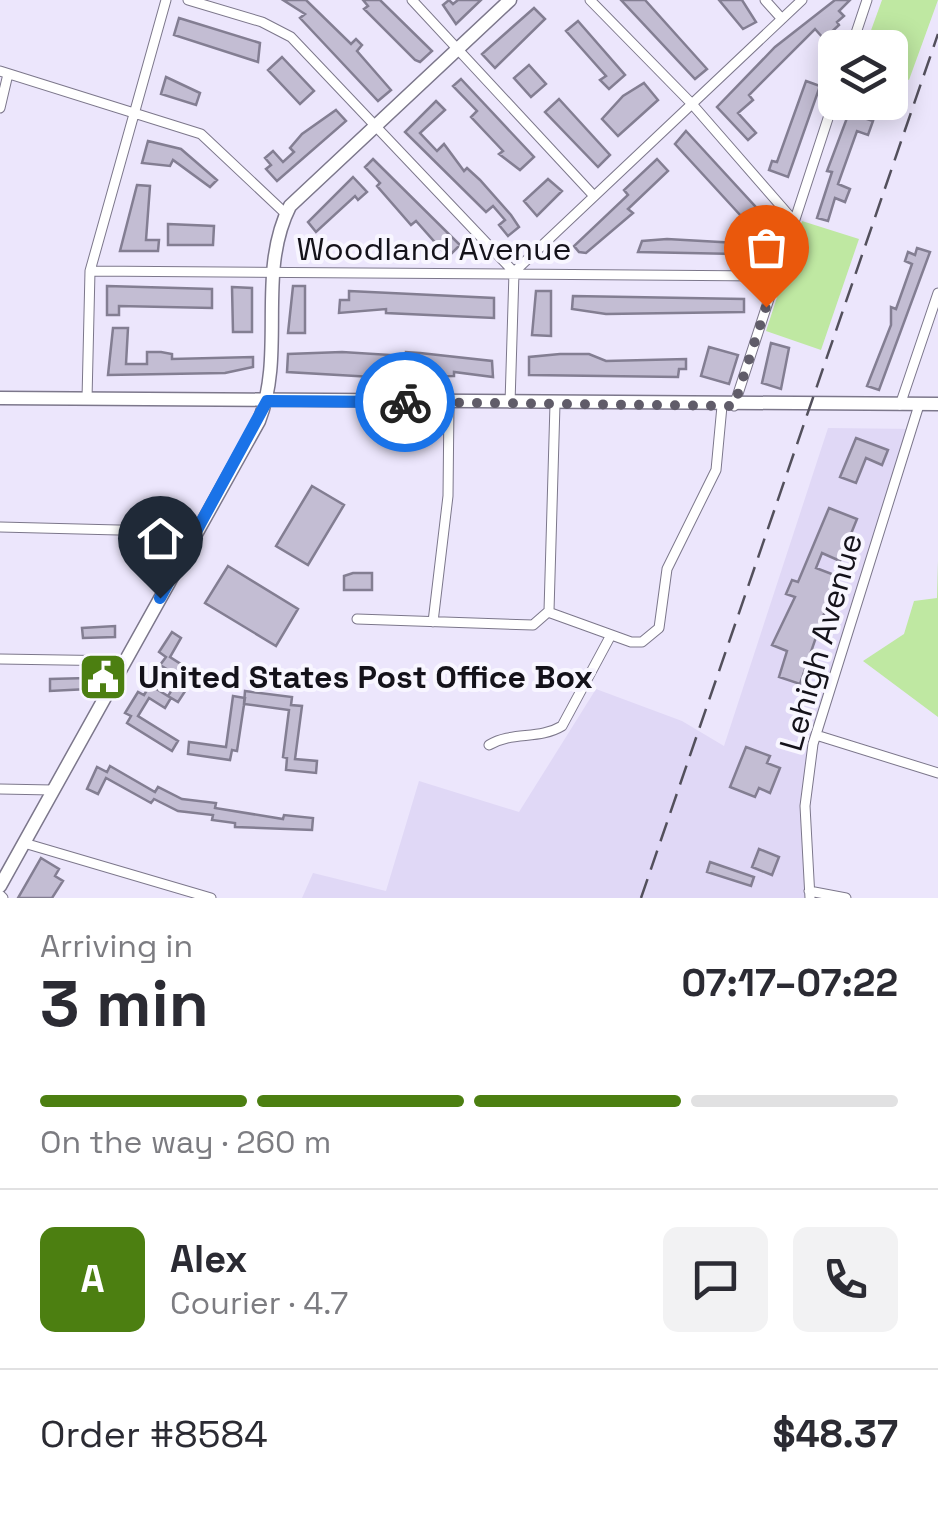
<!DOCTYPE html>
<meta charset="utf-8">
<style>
body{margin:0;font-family:"Space Grotesk",sans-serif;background:#f2f2f3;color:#2b2b33;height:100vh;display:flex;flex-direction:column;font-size:38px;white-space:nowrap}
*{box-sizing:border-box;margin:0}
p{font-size:32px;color:#7c7c81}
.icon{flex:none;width:55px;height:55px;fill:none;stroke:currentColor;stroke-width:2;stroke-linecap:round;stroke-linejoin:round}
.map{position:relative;height:898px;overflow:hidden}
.details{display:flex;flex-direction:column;background:#fff;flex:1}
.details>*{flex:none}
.fabs{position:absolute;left:818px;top:30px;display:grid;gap:20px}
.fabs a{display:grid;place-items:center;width:90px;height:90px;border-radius:15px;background:#fff;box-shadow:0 5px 25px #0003;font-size:50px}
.pin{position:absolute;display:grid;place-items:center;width:85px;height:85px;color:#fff;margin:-102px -42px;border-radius:50% 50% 50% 0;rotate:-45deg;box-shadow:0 0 10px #0007}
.pin .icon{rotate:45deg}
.courier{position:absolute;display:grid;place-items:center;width:100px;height:100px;margin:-50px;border:8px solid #1a73e8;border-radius:50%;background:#fff;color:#222;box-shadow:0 2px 12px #0007}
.overview em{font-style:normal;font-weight:600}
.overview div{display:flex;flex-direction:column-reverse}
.overview{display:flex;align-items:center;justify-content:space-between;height:170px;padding:0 40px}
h1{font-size:65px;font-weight:600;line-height:75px}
.bar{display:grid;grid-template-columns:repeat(4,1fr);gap:15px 10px;align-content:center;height:120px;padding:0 40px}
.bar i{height:12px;border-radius:8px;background:#e1e1e2}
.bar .active{background:#4c7f11}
.bar p{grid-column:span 4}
.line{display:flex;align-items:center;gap:25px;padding:0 40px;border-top:2px solid #e1e1e2}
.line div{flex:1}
.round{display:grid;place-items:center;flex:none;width:105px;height:105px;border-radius:15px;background:#f2f2f3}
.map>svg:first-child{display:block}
.built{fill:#e0d8f6}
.green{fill:#bfe8a2}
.building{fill:#c3bdd3;stroke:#837e92;stroke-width:2.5}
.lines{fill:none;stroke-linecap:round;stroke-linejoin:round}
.street-casing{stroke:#7c778b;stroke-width:11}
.secondary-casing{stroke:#7c778b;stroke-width:15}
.street{stroke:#fff;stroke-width:9}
.secondary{stroke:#fff;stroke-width:12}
.rail{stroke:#53505c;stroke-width:2.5;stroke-dasharray:20 10;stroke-linecap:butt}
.done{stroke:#605c69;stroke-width:10;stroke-dasharray:0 18}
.route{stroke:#1a73e8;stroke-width:12}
.labels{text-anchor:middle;stroke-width:8;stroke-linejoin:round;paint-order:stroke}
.street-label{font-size:32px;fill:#14121a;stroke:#f8f6ff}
.poi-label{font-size:32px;font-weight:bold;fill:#14121a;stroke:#f8f6ff;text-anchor:start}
</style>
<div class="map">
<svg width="938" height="898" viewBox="0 0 938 898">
<rect width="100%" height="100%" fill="#ece6fc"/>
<!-- built -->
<path class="built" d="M 828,428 L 916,429 L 811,733 L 807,898 L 302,898 L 313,873 L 386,891 L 419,781 L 519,812 L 596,689 L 682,721 L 724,746 Z"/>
<!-- green -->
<path class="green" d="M 882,0 L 938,0 L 909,80 L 890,71 L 890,48 L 865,47 Z
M 802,221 L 859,239 L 821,350 L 766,331 Z
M 938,561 L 938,717 L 863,661 L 904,634 L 914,601 L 937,598 Z"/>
<!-- building -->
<path class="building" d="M 283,0 L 306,0 L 351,44 L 356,39 L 362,45 L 357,51 L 391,90 L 378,101 L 300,18 L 305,14 Z
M 363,0 L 380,0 L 432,51 L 420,62 L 415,60 L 364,9 L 368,6 Z
M 449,0 L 453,4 L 458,0 L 481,0 L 456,24 L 443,5 Z
M 621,0 L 645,0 L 707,69 L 695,79 Z
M 719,0 L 742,0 L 756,22 L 743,29 Z
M 835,0 L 850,0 L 839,11 L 844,16 L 837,22 L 839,25 L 824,39 L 815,29 L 749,95 L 753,100 L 738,113 L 756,133 L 748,140 L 717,107 L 775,47 Z
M 534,8 L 545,19 L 495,68 L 482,54 Z
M 179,18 L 260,43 L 258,62 L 174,35 Z
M 578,21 L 625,75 L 609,89 L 600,80 L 606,76 L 566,31 Z
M 282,57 L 314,91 L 300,104 L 268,70 Z
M 529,65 L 546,84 L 531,97 L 514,78 Z
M 166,77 L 200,93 L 196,105 L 161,94 Z
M 461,79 L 534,157 L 520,170 L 499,154 L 503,151 L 471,117 L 477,111 L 453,86 Z
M 806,81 L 820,86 L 788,177 L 769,170 L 772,161 L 777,162 Z
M 644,83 L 658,100 L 618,136 L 602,119 L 623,96 Z
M 559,99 L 610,155 L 598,167 L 545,112 Z
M 436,101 L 445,110 L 420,133 L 437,151 L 444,144 L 464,171 L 467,168 L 480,180 L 511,215 L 519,227 L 508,236 L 499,225 L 505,220 L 493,206 L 486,212 L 405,132 Z
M 853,102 L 867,102 L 861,117 L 873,121 L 868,135 L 857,131 L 838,184 L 850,189 L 845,202 L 835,198 L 828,221 L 817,218 L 832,172 L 827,171 Z
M 336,110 L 346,121 L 277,181 L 266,169 L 271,165 L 265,158 L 273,151 L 283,162 L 294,152 L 290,148 L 302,134 Z
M 686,131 L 776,229 L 764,241 L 675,144 Z
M 148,141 L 181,149 L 217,180 L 210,187 L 173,160 L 170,166 L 142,163 Z
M 373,159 L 460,245 L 448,257 L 416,221 L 411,225 L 377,186 L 380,183 L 365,167 Z
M 657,159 L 668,171 L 628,209 L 633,213 L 586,253 L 579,252 L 574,246 L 628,195 L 624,190 Z
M 353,177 L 367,192 L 358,200 L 355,196 L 316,232 L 308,222 Z
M 548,179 L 562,191 L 537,216 L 524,201 Z
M 137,185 L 150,186 L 146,240 L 159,240 L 158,251 L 120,251 Z
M 168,224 L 214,226 L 213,245 L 168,245 Z
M 667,239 L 737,243 L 737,254 L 638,252 L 642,241 Z
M 917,248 L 930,252 L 879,390 L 867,386 L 891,325 L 891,307 L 896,309 L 912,264 L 905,261 L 908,252 L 915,255 Z
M 107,286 L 212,289 L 212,308 L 119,306 L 119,315 L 107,315 Z
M 293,286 L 305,286 L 305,333 L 288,333 Z
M 232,287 L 252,288 L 252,332 L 233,332 Z
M 349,291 L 494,298 L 494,318 L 386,313 L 386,309 L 339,313 L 340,300 L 349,300 Z
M 536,291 L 551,291 L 551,336 L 532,335 Z
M 573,296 L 744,299 L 744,312 L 606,314 L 572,309 Z
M 113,328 L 128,328 L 126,364 L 147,364 L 147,352 L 161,352 L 172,354 L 172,359 L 253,357 L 253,367 L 225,373 L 108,375 Z
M 771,343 L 789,348 L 781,389 L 762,383 Z
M 709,347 L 738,355 L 729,384 L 701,376 Z
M 342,352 L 406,356 L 406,352 L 420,353 L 492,361 L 493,377 L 454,372 L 454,376 L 373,377 L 287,372 L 288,354 Z
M 560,354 L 589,354 L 606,361 L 686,359 L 686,369 L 679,369 L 678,377 L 529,375 L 529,357 Z
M 856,438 L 888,450 L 882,465 L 866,458 L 856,483 L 840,477 Z
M 312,486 L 344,505 L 308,565 L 276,546 Z
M 829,508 L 857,519 L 840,561 L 822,553 L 816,568 L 837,576 L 800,684 L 779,677 L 787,651 L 772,645 L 795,597 L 786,594 L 792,580 L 798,582 Z
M 228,566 L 298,609 L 276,646 L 205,603 Z
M 353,573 L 372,573 L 372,590 L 344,590 L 344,576 Z
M 115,626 L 115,637 L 83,638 L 82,628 Z
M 172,632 L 181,638 L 170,657 L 187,668 L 182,676 L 191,682 L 178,702 L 168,696 L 180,677 L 160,665 L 166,657 L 159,652 Z
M 87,678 L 88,689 L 50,691 L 50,679 Z
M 150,685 L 171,698 L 165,708 L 149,698 L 138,716 L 178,741 L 172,751 L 127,723 L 131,716 L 125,713 L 138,692 L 144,695 Z
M 245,691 L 292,697 L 291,705 L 302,706 L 295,759 L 317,761 L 316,773 L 286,770 L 287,758 L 283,757 L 289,710 L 244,704 Z
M 233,696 L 245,698 L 237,751 L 232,750 L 230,760 L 188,754 L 189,742 L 226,747 Z
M 746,747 L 770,756 L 767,763 L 780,768 L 770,793 L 759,788 L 755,797 L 730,787 Z
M 110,766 L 155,792 L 158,787 L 182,799 L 216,803 L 215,808 L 283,819 L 284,815 L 313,818 L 312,830 L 235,827 L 235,823 L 212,820 L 213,815 L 178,811 L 154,799 L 151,803 L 106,778 L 98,794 L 87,789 L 97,767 L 107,772 Z
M 759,849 L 779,857 L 772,875 L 752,867 Z
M 41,858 L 59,869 L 55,876 L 63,881 L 52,898 L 18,898 Z
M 710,862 L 754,877 L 751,886 L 707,872 Z"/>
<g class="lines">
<!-- street casing -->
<g class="street-casing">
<path id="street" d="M 188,0 L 262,22 L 291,37 L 514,272
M 412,0 L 594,196
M 590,0 L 692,104 L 794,221
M 765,0 L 782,19
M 851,48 L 867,0
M 0,71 L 201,134 L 286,214
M 0,108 L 8,74
M 90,271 L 776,276
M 87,399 L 90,271 L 166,0
M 510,403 L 514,272 L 802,0
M 900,405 L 938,293
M 734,406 L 835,97
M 0,527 L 197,532
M 548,612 L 631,642 L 642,642 L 659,628 L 667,569 L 716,470 L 722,406
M 357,619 L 533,625 L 549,611 L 555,404
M 433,622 L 448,496 L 449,403
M 0,659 L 125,661
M 816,735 L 938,773
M 489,745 C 512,731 539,740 562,726 L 611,635
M 0,789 L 52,790
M 24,843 L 211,898
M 809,891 L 846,898
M 0,895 L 3,898
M 810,898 L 805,806 L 813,744 L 919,405"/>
</g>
<!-- secondary casing -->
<g class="secondary-casing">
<path id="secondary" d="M 0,398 L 938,404
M 0,886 L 259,421 C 286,352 256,273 290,206 L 510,0"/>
</g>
<!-- street -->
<use href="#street" class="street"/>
<!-- secondary -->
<use href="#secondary" class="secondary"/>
<!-- rail -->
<path class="rail" d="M 641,898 L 938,34"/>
</g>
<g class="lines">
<!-- done -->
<path class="done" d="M 405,402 L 734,406 L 766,307"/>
<!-- route -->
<path class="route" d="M 160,598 L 267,401 L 405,402"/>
</g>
<!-- icons -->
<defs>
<g id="civic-square" transform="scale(2.5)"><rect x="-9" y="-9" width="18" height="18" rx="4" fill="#4c7f11" stroke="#f8f6ff"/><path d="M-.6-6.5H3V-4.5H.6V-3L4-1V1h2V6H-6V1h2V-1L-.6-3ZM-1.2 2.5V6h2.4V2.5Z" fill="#fff"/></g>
</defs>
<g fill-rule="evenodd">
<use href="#civic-square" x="103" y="677"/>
</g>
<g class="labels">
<!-- street labels -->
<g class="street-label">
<text x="434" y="260">Woodland Avenue</text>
<text transform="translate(821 642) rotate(-74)" y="11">Lehigh Avenue</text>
</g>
<!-- poi labels -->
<g class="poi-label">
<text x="138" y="688">United States Post Office Box</text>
</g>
</g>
</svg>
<div class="fabs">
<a><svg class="icon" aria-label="layers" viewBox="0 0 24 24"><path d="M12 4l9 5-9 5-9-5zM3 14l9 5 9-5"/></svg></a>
</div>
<div class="pin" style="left:766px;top:307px;background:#ea580c"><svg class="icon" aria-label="bag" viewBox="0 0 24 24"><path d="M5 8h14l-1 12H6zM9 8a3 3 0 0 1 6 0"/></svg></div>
<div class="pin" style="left:160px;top:598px;background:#1f2937"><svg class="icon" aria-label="home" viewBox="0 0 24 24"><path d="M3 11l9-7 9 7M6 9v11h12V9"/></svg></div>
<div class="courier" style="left:405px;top:402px"><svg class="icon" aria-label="bike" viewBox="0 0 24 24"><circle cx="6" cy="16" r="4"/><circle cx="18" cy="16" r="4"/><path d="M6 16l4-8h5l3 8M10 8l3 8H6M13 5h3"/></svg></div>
</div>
<section class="details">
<div class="overview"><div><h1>3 min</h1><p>Arriving in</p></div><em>07:17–07:22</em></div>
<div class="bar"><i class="active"></i><i class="active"></i><i class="active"></i><i></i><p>On the way · 260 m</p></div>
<div class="line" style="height:180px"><b class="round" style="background:#4c7f11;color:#fff">A</b><div><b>Alex</b><p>Courier · 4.7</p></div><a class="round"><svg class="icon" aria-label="chat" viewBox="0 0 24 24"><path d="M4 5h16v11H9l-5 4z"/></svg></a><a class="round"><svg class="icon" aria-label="phone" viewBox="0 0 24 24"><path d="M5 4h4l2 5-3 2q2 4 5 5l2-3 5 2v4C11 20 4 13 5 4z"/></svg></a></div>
<div class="line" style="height:130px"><div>Order #8584</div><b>$48.37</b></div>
</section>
